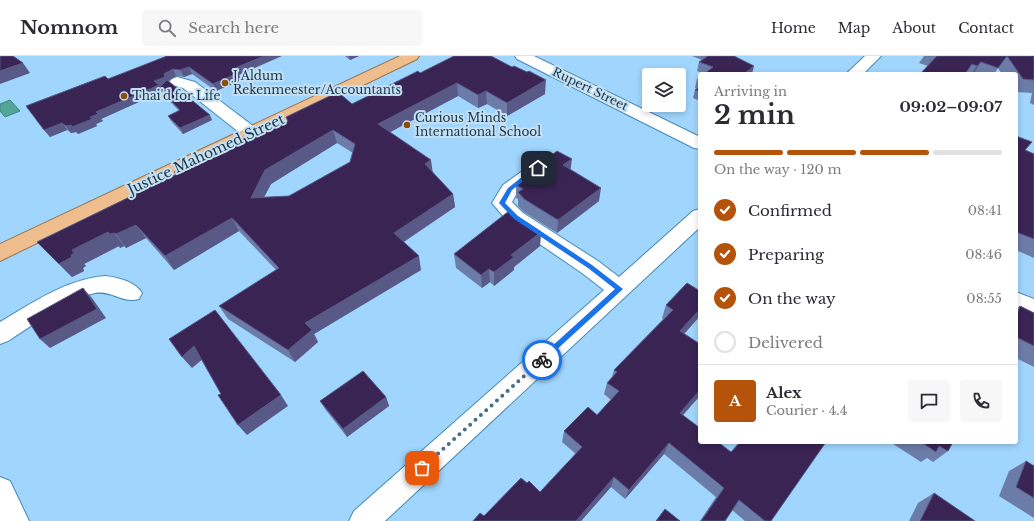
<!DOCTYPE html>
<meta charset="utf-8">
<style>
body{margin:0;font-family:"Libre Baskerville",serif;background:#f7f7f7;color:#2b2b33;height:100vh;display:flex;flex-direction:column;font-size:15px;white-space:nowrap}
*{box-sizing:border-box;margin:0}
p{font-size:13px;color:#7c7c81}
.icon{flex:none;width:22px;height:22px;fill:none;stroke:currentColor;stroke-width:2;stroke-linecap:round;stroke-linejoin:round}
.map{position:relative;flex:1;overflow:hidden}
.details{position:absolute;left:698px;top:16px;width:320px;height:372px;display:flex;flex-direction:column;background:#fff;border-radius:4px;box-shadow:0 2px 6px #0003}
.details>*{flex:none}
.tools{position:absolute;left:642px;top:12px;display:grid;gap:8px}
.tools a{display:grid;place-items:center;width:44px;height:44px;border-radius:4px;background:#fff;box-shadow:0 2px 6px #0003;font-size:20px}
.pin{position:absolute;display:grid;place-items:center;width:34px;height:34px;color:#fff;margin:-17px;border-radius:8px;box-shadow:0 2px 6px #0006}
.courier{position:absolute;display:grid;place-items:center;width:40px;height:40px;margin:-20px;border:3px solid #1a73e8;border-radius:50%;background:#fff;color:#222;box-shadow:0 1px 5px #0007}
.summary em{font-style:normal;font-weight:800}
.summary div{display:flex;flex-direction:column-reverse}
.summary{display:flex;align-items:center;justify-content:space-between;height:68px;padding:0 16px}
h1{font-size:26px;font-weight:800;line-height:30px}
.bar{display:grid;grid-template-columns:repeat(4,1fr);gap:6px 4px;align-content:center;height:48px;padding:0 16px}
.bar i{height:5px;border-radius:3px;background:#e1e1e2}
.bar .active{background:#b45309}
.bar p{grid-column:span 4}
.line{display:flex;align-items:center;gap:10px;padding:0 16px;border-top:1px solid #e1e1e2}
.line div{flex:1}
.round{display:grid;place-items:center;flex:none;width:42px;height:42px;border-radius:4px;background:#f7f7f7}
ol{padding:0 16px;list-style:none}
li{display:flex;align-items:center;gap:12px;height:44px}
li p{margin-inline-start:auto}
li .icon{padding:4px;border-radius:50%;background:#b45309;color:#fff;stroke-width:4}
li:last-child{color:#7c7c81}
li i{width:22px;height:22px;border:2px solid #e1e1e2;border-radius:50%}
header{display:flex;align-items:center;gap:24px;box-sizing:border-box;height:56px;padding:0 20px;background:#fff;border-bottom:1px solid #e1e1e2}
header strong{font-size:19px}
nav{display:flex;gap:22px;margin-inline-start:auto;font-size:14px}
.search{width:280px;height:36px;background:#f7f7f7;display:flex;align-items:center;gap:10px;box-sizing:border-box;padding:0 14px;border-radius:4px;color:#7c7c81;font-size:15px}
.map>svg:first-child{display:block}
.water{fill:#51a698;stroke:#408481}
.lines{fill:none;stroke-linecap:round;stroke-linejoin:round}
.minor-casing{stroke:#4588b6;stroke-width:2}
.major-casing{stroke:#9e7247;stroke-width:2}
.minor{fill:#fff;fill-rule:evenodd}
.major{fill:#efbe8f;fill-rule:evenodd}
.wall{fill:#6c7ca8;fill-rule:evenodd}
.shaded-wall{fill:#585987}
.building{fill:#392454;stroke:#585987;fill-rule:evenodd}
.route{fill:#1a73e8}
.done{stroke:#496e89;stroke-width:4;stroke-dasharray:0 7.2}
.poi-dot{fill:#8a4e0b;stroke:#c5dff3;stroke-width:1.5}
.labels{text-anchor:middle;stroke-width:4;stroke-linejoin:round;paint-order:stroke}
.far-poi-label{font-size:12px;fill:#1a364a;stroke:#c5dff3;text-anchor:start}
.far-street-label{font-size:12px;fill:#1a364a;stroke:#c5dff3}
.street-label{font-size:14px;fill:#1a364a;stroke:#c5dff3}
</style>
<header>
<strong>Nomnom</strong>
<div class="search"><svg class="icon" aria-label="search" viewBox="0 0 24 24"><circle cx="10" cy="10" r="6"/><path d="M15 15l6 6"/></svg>Search here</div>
<nav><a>Home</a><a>Map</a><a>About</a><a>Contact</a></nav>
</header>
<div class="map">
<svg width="1034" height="465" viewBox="0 0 1034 465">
<rect width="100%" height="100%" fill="#a0d5fd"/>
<!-- water -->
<path class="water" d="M 10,44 L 20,55 L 5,61 L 0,55 L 0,48 Z"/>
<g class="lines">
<!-- minor casing -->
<g class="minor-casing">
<path id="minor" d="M 515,0 L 534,0 L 700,81 L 700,93 L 694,92 L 517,3 Z
M 865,0 L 881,0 L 863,18 L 846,18 Z
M 177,21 L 195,26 L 257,73 L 260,77 L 257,81 L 251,82 L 245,81 L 183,32 L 172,29 L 169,26 L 172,23 Z
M 538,106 L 544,108 L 547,112 L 544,116 L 517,137 L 512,146 L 523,157 L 598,205 L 619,221 L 693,155 L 700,153 L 700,171 L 385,465 L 349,465 L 354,455 L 604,234 L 582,217 L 509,167 L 492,147 L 503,129 L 532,108 Z
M 105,220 C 117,221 136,226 142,237 L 139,243 C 123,248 112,234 95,237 C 70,242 30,271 8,285 L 0,288 L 0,266 C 32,247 67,223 105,220 Z
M 1016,236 L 1034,243 L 1034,262 L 1016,255 Z
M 0,421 L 10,425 L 29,465 L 0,465 Z"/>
</g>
<!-- major casing -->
<g class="major-casing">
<path id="major" d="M 400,0 L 419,0 L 417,3 L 0,205 L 0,188 Z"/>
</g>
<!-- minor -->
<use href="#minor" class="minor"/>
<!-- major -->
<use href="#major" class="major"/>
</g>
<!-- wall -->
<path class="wall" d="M 167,0 L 239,19 L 241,24 L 216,35 L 192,18 L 184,21 L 176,20 L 168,25 L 212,64 L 183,78 L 171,65 L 168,60 L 179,55 L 161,36 L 101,63 L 103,65 L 96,68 L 97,70 L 78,78 L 76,76 L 71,77 L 67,74 L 50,81 L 26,50 L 108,23 Z
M 345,0 L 359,0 L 350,4 Z
M 692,0 L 734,0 L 705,18 L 697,15 L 699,6 L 702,4 Z
M 924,0 L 1034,0 L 1034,49 L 1030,47 L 1032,37 L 1016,36 L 1016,18 L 1002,18 L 998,12 L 994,18 L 920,18 L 928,10 L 919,7 Z
M 420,17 L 545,38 L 507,60 L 487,48 L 478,52 L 458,40 L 390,76 L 432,116 L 453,138 L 455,151 L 404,186 L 421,214 L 314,278 L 318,286 L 295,306 L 228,263 L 219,250 L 276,214 L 239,175 L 174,214 L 146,182 L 126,192 L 124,190 L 120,192 L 119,190 L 84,208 L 86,210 L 83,212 L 84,215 L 72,221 L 37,186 L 176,118 L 174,116 L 255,81 L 287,65 L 286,61 L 352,48 ZM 337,87 L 353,97 L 350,106 L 289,140 L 264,141 L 271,128 Z
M 700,21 L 700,45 L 693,42 L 695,34 L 697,33 L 695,32 L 697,23 Z
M 1016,80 L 1025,94 L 1034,98 L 1034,202 L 1016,194 Z
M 571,114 L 599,145 L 557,177 L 524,156 L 518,150 L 518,143 L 516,142 L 516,129 Z
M 541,176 L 540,190 L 514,211 L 514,214 L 494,230 L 490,226 L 482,232 L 456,212 L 454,198 Z
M 700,235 L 700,260 L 684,278 L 700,288 L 700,345 L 697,343 L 683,359 L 771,465 L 745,465 L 732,454 L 725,465 L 700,465 L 716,441 L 664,398 L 625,443 L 611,431 L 581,465 L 473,465 L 484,460 L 527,427 L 540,436 L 576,398 L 562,386 L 564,375 L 597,359 L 611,344 L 604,338 L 607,327 L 612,321 L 614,314 L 663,263 L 662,262 L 666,249 Z
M 1020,250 L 1034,257 L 1034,311 L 1016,302 L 1016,253 Z
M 386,341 L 389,350 L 347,381 L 325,353 L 320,345 Z
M 890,386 L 953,386 L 948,395 L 933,406 L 927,402 L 921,406 Z
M 1026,405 L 1034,410 L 1034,462 L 999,440 L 1009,415 Z
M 934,437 L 975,465 L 909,465 L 918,447 Z"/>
<!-- shaded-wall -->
<path class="shaded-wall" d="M 264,0 L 282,0 L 239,19 L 241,24 L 216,35 L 213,28 L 233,13 Z
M 349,0 L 359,0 L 350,4 Z
M 981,6 L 973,18 L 971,18 L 977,10 Z
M 23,7 L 30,17 L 0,28 L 0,15 Z
M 754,10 L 752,18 L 744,18 Z
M 189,11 L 192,18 L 184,21 L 180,14 Z
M 173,13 L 176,20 L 168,25 L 169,28 L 160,31 L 162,36 L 159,32 L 161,36 L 101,63 L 103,65 L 96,68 L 97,70 L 78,78 L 72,71 L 90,61 L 96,56 L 154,25 Z
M 546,24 L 545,38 L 507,60 L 507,47 Z
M 457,27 L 458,40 L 381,81 L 378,68 Z
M 486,35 L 487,48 L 478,52 L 478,39 Z
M 210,59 L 212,64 L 183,78 L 180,72 Z
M 62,67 L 67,74 L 50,81 L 44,74 Z
M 71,69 L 76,76 L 71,77 L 66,70 Z
M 333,74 L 337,87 L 271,128 L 257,155 L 251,142 L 265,114 Z
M 572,103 L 570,117 L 563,109 Z
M 431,104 L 433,118 L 425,108 Z
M 601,132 L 599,145 L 557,177 L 558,164 Z
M 453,138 L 455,151 L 397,190 L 394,177 Z
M 232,162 L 239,175 L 174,214 L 165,200 Z
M 136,169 L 146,182 L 126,192 L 116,178 Z
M 108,176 L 114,177 L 124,190 L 120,192 L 119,190 L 84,208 L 86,210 L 83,212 L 84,215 L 72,221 L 59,208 L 71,199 L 72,194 Z
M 541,176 L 540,190 L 514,211 L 514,214 L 494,230 L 494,216 L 511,199 Z
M 419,200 L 421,214 L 314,278 L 318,286 L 295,306 L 288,294 L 305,267 Z
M 489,213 L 490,226 L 482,232 L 481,219 Z
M 83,232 L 92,242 L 106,262 L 50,292 L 40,283 Z
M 700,253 L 700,260 L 675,288 L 680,275 Z
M 194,290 L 204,302 L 192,312 L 182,301 Z
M 700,334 L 700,336 L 697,343 L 675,368 L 680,357 Z
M 281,339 L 288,350 L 247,379 L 238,369 Z
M 386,341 L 389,350 L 347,381 L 343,373 Z
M 669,387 L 664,398 L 625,443 L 629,434 Z
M 614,421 L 611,431 L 581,465 L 576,465 Z"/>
<!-- building -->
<path class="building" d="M 0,0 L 13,0 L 23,7 L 0,15 Z
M 167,0 L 264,0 L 233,13 L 238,17 L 213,28 L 189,11 L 180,14 L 173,13 L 164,18 L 165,21 L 154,25 L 159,29 L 96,56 L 98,58 L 90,61 L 92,63 L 72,71 L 71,69 L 66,70 L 62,67 L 44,74 L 26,50 L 105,20 L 108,23 Z
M 454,0 L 491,0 L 512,11 L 514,10 L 527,16 L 529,15 L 546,24 L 507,47 L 486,35 L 478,39 L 457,27 L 378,68 L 431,104 L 425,108 L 453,138 L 394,177 L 419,200 L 305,267 L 312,274 L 288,294 L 219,250 L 279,212 L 232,162 L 165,200 L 136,169 L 116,178 L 114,177 L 110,178 L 108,176 L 72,194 L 74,197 L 71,199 L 72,201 L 59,208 L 37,186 L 177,118 L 174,116 L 252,79 L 255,81 L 288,65 L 286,61 L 338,36 L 352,48 L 418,15 L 420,17 ZM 333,74 L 355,88 L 350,106 L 289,140 L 251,142 L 265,114 Z
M 708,0 L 734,0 L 754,10 L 744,18 L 704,18 L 713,11 L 699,6 Z
M 937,0 L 1007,0 L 998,12 L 981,6 L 977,10 L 972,8 L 965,18 L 920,18 Z
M 1007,0 L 1034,0 L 1034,24 L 1023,23 Z
M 167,24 L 210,59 L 180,72 L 168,60 L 180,54 L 159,32 Z
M 700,31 L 700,35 L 695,34 Z
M 1016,80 L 1032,86 L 1025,94 L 1034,98 L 1034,183 L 1016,176 Z
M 557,95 L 572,103 L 563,109 L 601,132 L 558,164 L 524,143 L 518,136 L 523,133 L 516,129 L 518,125 Z
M 509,155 L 541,176 L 511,199 L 514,201 L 494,216 L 489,213 L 481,219 L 454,198 Z
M 687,227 L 700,235 L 700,253 L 680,275 L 700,288 L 700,334 L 680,357 L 700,372 L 700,386 L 718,386 L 731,396 L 740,386 L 826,386 L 771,465 L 765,465 L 739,444 L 725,465 L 701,465 L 724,432 L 669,387 L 629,434 L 614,421 L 576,465 L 473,465 L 480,457 L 484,460 L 521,422 L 527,427 L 529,425 L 540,436 L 582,391 L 564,375 L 588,351 L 597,359 L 619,335 L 607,327 L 617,316 L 614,314 L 673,254 L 666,249 Z
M 83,232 L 97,253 L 40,283 L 27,263 Z
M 1020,250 L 1034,257 L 1034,290 L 1016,281 L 1016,261 Z
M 215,254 L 281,339 L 238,369 L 218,339 L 221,338 L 194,290 L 182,301 L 169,283 Z
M 363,315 L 386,341 L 343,373 L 320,345 Z
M 921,386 L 953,386 L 948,395 L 939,390 L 936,396 Z
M 1026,405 L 1034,410 L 1034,442 L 1016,431 Z
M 934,437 L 975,465 L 920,465 Z
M 665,453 L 680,465 L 656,465 Z"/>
<!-- route -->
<path class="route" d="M 536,110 L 540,112 L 512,134 L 505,147 L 518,160 L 592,209 L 623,233 L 542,307 L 539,306 L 539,302 L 615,233 L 588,212 L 514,163 L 500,148 L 499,147 L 508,132 Z"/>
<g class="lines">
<!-- done -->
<path class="done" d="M 422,412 L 542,304"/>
</g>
<!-- markers -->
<g class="poi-dot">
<circle cx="225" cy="27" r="4"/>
<circle cx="124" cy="40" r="4"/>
<circle cx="407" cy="69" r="4"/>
</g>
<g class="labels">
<!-- far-poi labels -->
<g class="far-poi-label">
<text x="233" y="24">J Aldum<tspan x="233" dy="14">Rekenmeester/Accountants</tspan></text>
<text x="132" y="44">Thai'd for Life</text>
<text x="415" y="66">Curious Minds<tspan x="415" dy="14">International School</tspan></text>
</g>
<!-- far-street labels -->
<g class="far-street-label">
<text transform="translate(590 33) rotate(26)" y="4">Rupert Street</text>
</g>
<!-- street labels -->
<g class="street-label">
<text transform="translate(206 98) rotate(-25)" y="5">Justice Mahomed Street</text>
</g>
</g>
</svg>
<div class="tools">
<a><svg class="icon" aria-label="layers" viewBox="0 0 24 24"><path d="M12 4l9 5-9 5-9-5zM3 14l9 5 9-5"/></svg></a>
</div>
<div class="pin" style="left:422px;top:412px;background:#ea580c"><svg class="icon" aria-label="bag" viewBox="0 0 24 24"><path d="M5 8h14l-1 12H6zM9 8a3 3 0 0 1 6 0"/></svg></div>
<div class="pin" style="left:538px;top:112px;background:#1f2937"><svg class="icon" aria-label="home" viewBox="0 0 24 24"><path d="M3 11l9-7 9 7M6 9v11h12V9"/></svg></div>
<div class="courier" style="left:542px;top:304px"><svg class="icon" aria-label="bike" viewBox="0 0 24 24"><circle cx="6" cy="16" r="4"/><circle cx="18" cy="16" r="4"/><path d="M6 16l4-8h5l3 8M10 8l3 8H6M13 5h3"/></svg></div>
<section class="details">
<div class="summary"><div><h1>2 min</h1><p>Arriving in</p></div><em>09:02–09:07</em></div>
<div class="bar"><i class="active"></i><i class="active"></i><i class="active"></i><i></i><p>On the way · 120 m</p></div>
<ol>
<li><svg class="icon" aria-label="check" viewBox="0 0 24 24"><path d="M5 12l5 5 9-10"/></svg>Confirmed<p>08:41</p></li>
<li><svg class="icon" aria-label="check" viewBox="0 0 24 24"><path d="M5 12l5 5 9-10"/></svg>Preparing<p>08:46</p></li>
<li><svg class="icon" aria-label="check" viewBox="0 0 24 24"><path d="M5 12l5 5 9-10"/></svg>On the way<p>08:55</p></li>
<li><i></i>Delivered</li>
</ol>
<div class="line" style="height:72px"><b class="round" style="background:#b45309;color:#fff">A</b><div><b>Alex</b><p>Courier · 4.4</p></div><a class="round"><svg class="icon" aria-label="chat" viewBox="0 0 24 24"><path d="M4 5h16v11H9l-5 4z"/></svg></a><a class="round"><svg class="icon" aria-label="phone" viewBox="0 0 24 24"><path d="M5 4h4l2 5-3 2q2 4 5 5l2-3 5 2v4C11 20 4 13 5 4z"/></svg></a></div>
</section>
</div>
